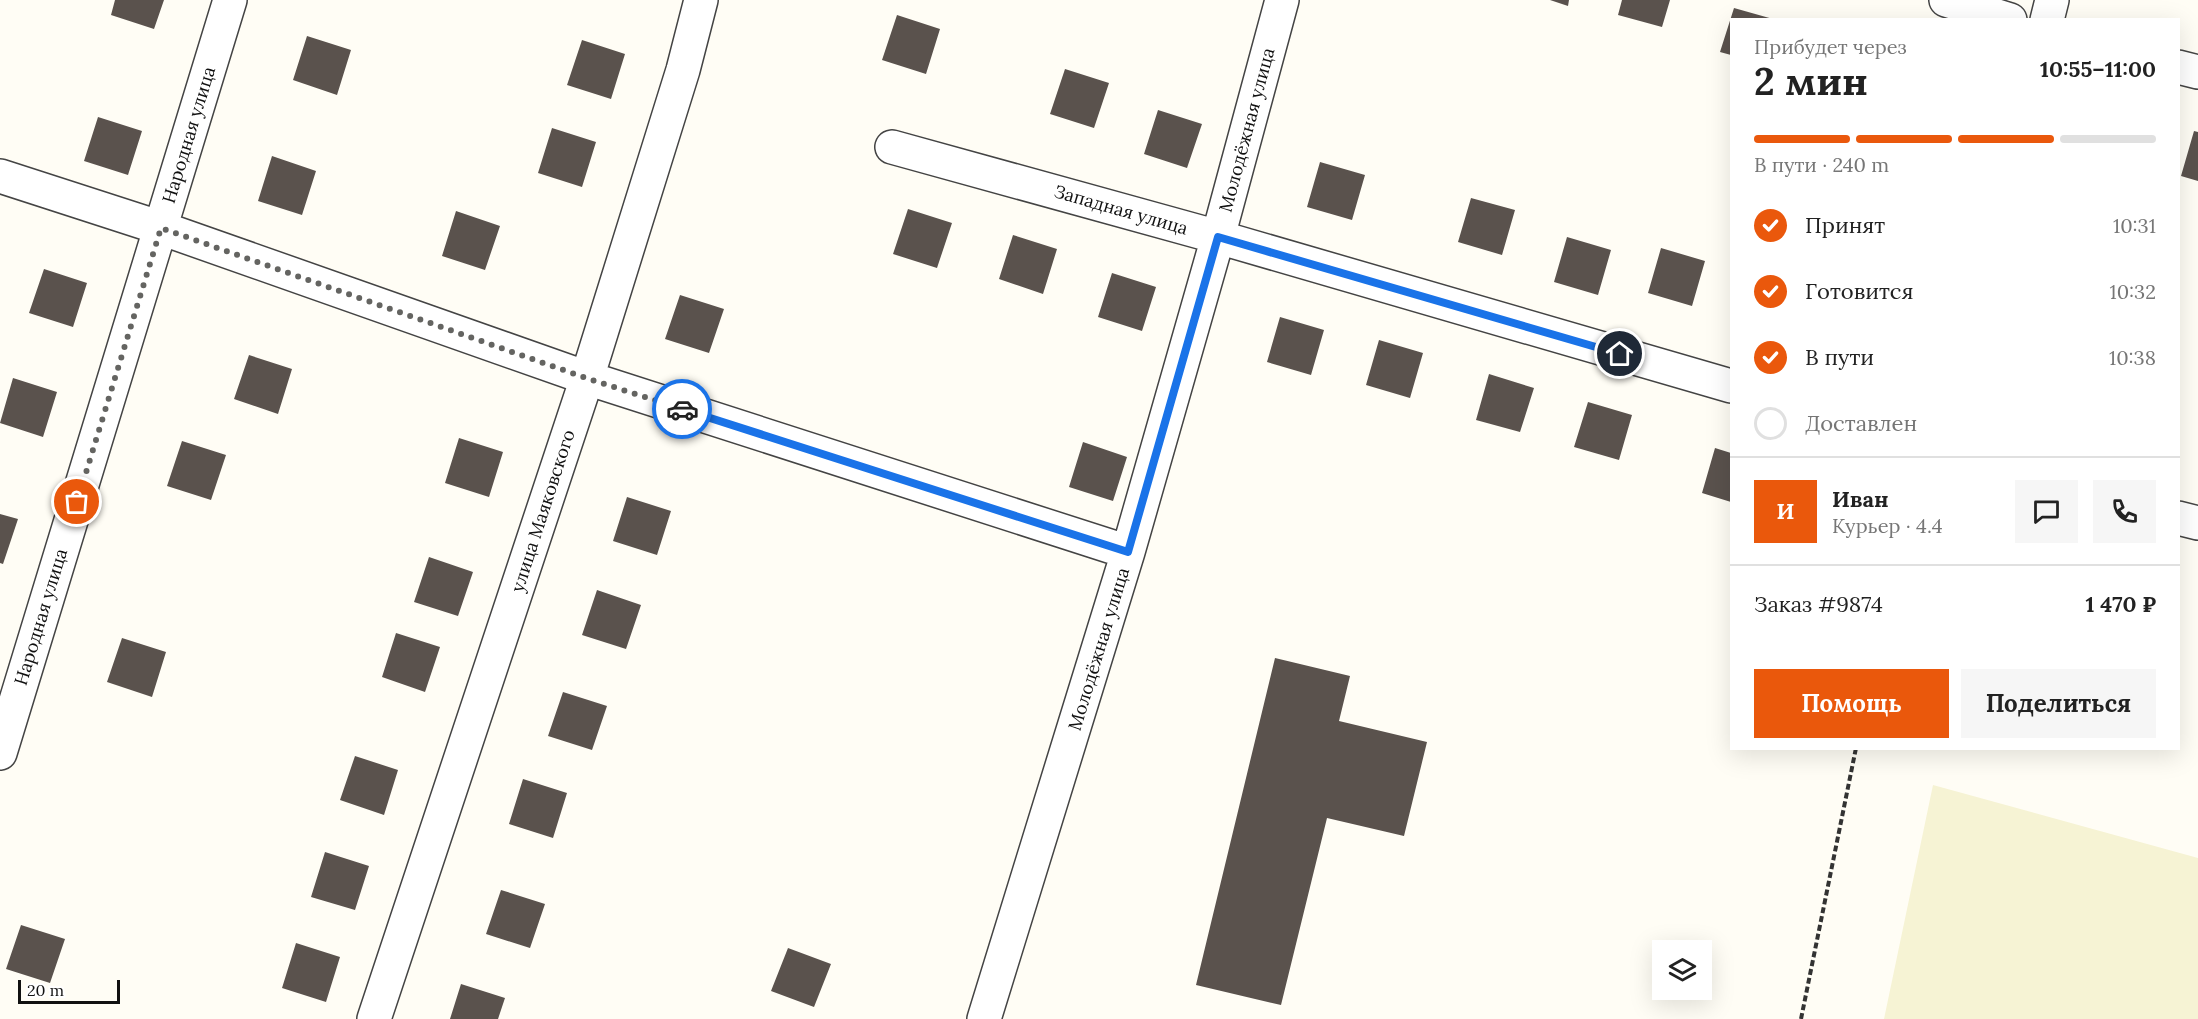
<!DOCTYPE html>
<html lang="ru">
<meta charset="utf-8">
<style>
body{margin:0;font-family:Lora,serif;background:#f6f6f6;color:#222;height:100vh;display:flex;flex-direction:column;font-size:22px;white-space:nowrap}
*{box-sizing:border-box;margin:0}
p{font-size:20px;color:#767676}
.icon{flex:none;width:33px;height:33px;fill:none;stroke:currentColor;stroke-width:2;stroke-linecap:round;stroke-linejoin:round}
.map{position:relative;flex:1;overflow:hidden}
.sheet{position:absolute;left:1730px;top:18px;width:450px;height:732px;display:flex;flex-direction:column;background:#fff;border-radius:0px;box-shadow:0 6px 24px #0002}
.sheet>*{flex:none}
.controls{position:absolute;left:1652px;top:940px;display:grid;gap:12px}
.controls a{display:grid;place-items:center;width:60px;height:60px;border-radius:0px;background:#fff;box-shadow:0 6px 24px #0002;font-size:30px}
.scale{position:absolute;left:18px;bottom:15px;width:102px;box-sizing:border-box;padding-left:6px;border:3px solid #111;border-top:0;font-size:16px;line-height:21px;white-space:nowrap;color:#111;-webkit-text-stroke:4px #fff;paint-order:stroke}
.pin{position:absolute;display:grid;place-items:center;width:51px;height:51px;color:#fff;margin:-26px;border:3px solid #fff;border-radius:50%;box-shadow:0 2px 6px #0007}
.courier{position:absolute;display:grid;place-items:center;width:60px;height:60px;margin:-30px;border:4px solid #1a73e8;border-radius:50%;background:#fff;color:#222;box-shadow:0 2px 8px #0007}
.summary em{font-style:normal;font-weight:700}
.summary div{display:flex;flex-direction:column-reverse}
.summary{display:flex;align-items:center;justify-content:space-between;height:102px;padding:0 24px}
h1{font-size:39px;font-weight:700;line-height:45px}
.bar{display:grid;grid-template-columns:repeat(4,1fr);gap:9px 6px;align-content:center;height:72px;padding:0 24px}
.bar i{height:8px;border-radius:4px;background:#e0e0e0}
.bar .selected{background:#ea580c}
.bar p{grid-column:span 4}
.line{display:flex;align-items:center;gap:15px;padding:0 24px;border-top:2px solid #e0e0e0}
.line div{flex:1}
.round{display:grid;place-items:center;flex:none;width:63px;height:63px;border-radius:0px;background:#f6f6f6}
ol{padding:0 24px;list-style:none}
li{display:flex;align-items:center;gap:18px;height:66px}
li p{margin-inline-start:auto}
li .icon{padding:6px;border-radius:50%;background:#ea580c;color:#fff;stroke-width:4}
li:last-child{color:#767676}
li i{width:33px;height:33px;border:3px solid #e0e0e0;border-radius:50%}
.button{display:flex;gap:12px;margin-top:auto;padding:12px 24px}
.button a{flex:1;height:69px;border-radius:0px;background:#ea580c;color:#fff;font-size:24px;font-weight:700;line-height:69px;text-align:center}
.button a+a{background:#f6f6f6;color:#222}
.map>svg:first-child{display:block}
.farmland{fill:#f6f3d4}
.building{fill:#5a524d}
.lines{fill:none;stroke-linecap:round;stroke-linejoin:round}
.minor-casing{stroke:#444;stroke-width:36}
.path{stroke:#333;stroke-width:4;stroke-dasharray:6 3;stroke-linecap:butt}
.minor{stroke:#fff;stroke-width:33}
.done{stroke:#646461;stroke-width:6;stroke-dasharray:0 10.8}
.route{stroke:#1a73e8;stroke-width:8}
.labels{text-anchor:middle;stroke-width:6;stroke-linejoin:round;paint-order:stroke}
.street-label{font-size:18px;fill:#111;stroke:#fff}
</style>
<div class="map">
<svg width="2198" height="1019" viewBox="0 0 2198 1019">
<rect width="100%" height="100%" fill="#fffdf5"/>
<!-- farmland -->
<path class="farmland" d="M 1933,785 L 2198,858 L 2198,1019 L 1884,1019 Z"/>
<!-- building -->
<path class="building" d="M 115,0 L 164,0 L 154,29 L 111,15 Z
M 1550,0 L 1569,0 L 1568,6 Z
M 1622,0 L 1670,0 L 1662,27 L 1618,15 Z
M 1734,8 L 1773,19 L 1731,20 L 1731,55 L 1720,52 Z
M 897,15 L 940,29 L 926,74 L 882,60 Z
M 307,36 L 351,50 L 337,95 L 293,80 Z
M 582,40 L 625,54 L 611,99 L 567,85 Z
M 1065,69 L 1109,83 L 1094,128 L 1050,114 Z
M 1158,110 L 1202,124 L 1187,168 L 1144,154 Z
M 98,117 L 142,131 L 128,175 L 84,161 Z
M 552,128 L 596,142 L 582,187 L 538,173 Z
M 2194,131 L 2198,132 L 2198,181 L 2181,176 Z
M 272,156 L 316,171 L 302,215 L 258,201 Z
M 1320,162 L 1365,175 L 1352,220 L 1307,207 Z
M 1471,198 L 1515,210 L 1502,255 L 1458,242 Z
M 908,209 L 952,223 L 937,268 L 893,254 Z
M 456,211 L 500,226 L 485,270 L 442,256 Z
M 1013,235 L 1057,249 L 1043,294 L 999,279 Z
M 1567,237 L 1611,250 L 1598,295 L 1554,282 Z
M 1661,248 L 1705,261 L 1692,306 L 1648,293 Z
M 44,269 L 87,283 L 73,327 L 29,313 Z
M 1112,273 L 1156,287 L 1142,331 L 1098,317 Z
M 680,295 L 724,309 L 709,353 L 665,339 Z
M 1280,317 L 1324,330 L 1311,375 L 1267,362 Z
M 1379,340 L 1423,353 L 1410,398 L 1366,385 Z
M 249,355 L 292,369 L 278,414 L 234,399 Z
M 1489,374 L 1534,388 L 1520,432 L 1476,420 Z
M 13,378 L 57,392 L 43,437 L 0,423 Z
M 1588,402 L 1632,415 L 1619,460 L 1574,447 Z
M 459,438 L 503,452 L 489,497 L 445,483 Z
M 182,441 L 226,455 L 211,500 L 167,486 Z
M 1083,442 L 1127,457 L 1113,501 L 1069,487 Z
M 1715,448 L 1731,453 L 1731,502 L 1702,493 Z
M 627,497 L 671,511 L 657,555 L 613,541 Z
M 0,514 L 18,519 L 3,564 L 0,563 Z
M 429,557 L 473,572 L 458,616 L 414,602 Z
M 597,590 L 641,605 L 626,649 L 582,635 Z
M 396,633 L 440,647 L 425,692 L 382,677 Z
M 122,638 L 166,652 L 152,697 L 107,682 Z
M 1275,658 L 1350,676 L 1339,721 L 1427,742 L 1404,836 L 1327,818 L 1281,1005 L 1196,985 Z
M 563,692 L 607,706 L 592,750 L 548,736 Z
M 355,756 L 398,770 L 384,815 L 340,800 Z
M 523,779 L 567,793 L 553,838 L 509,824 Z
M 325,852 L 369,866 L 355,910 L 311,897 Z
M 501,890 L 545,904 L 530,948 L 486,934 Z
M 21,925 L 65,939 L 50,983 L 6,969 Z
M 296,943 L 340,957 L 326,1002 L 282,988 Z
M 788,948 L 831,964 L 814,1007 L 771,991 Z
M 461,984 L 505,998 L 498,1019 L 450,1019 Z"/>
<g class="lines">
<!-- minor casing -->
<g class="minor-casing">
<path id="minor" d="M 1946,0 L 2010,20
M 2047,20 L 2052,0
M 2178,67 L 2198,72
M 892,147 L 1218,237 L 1731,386
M 0,176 L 161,228 L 587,378 L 1128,552
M 2178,518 L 2198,523
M 0,753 L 230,0
M 374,1019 L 587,378 L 683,70 L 701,0
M 984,1019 L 1128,552 L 1218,237 L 1282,0"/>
</g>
<!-- path -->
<path class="path" d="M 1801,1019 L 1856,748"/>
<!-- minor -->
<use href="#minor" class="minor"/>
</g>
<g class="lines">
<!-- done -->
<path class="done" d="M 77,502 L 161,228 L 586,378 L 682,409"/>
<!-- route -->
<path class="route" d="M 682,409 L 1128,552 L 1218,237 L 1620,354"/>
</g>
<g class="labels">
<!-- street labels -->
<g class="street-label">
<text transform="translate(1247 130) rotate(-75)" y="6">Молодёжная улица</text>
<text transform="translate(189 135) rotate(-73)" y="6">Народная улица</text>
<text transform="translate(1121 210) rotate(16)" y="6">Западная улица</text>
<text transform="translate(543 511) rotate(-72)" y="6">улица Маяковского</text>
<text transform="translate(41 617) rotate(-73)" y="6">Народная улица</text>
<text transform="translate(1099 649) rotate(-73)" y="6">Молодёжная улица</text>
</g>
</g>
</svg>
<div class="controls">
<a><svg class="icon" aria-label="layers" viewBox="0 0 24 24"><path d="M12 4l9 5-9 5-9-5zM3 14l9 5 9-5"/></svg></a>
</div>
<div class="scale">20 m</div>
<div class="pin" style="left:77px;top:502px;background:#ea580c"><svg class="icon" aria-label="bag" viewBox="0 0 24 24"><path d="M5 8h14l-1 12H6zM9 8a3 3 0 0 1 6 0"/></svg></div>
<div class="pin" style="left:1620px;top:354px;background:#1f2937"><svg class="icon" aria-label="home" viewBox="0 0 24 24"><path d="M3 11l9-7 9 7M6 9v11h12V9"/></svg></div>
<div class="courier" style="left:682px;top:409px"><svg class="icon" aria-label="car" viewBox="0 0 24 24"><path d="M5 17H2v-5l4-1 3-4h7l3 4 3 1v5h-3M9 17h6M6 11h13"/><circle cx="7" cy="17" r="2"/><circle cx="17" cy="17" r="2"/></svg></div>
<section class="sheet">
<div class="summary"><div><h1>2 мин</h1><p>Прибудет через</p></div><em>10:55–11:00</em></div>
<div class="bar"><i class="selected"></i><i class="selected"></i><i class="selected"></i><i></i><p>В пути · 240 m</p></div>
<ol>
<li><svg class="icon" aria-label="check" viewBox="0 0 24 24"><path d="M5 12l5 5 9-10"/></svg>Принят<p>10:31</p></li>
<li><svg class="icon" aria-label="check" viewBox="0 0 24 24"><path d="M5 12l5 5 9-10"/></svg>Готовится<p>10:32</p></li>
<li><svg class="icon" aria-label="check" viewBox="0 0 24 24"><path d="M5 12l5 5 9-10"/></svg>В пути<p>10:38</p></li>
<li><i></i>Доставлен</li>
</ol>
<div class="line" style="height:108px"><b class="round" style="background:#ea580c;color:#fff">И</b><div><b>Иван</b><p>Курьер · 4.4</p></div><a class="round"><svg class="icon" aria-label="chat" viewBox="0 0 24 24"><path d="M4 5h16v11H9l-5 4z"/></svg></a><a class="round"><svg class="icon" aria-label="phone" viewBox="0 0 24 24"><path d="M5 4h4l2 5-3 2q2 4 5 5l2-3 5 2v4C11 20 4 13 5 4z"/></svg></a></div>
<div class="line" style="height:78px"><div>Заказ #9874</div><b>1 470 ₽</b></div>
<div class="button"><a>Помощь</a><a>Поделиться</a></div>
</section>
</div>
